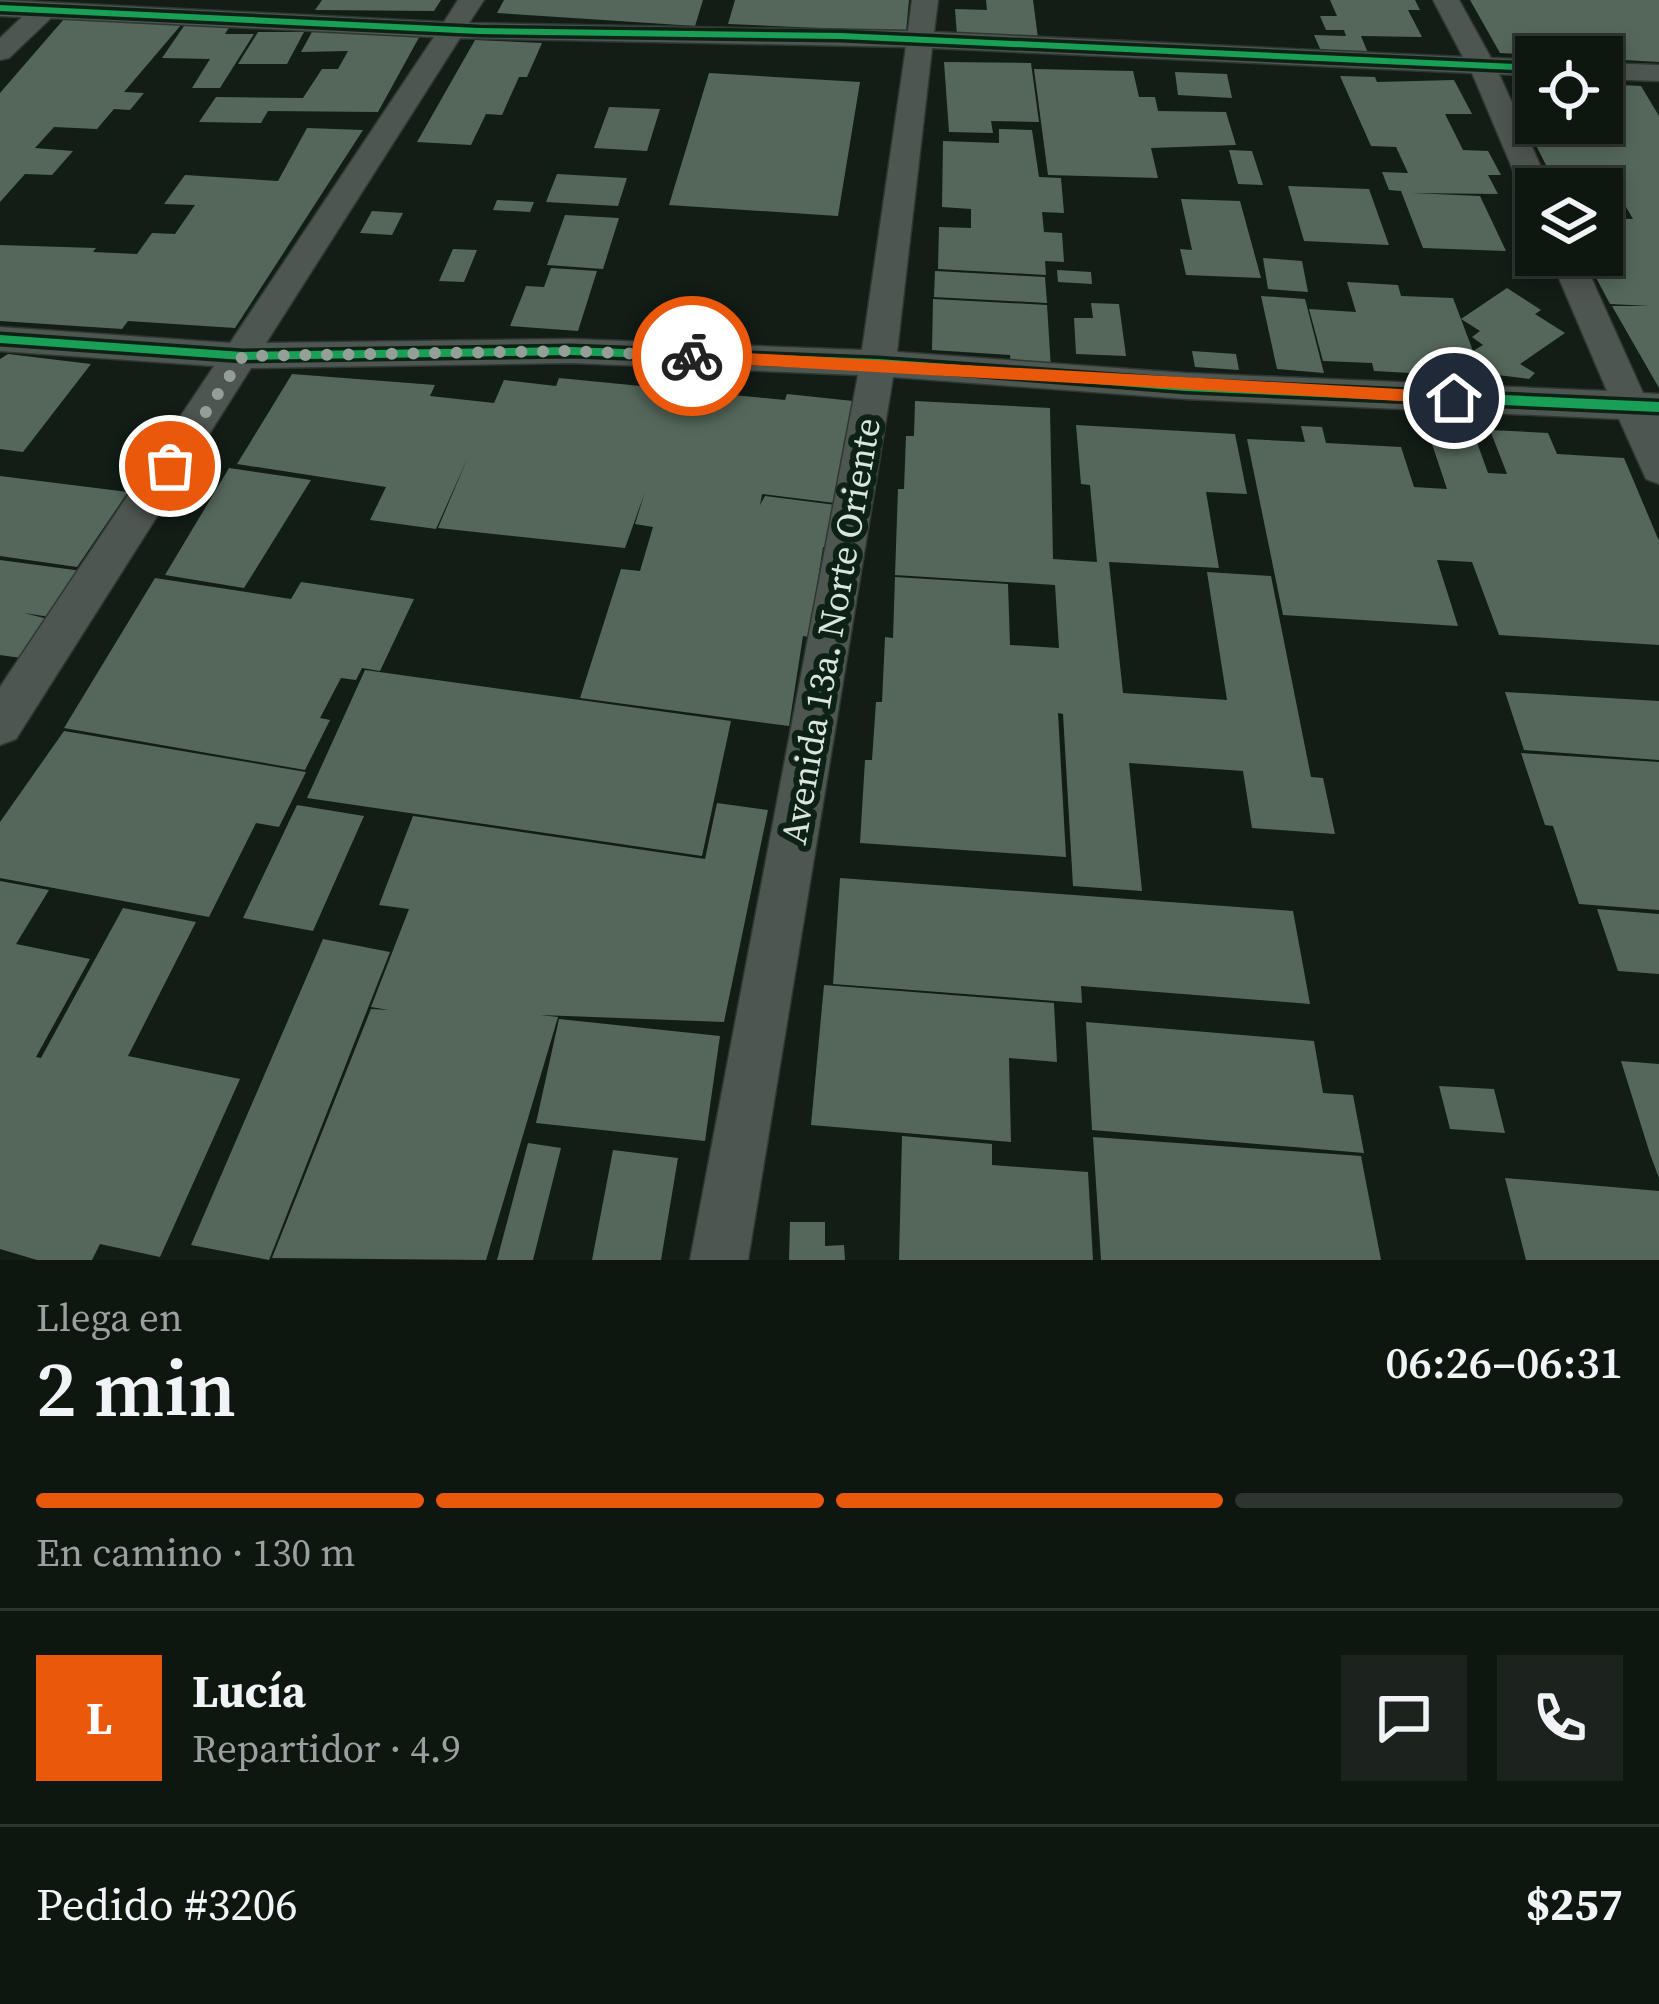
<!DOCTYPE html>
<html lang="es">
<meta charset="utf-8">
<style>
body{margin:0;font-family:"Source Serif 4",serif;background:#1c231e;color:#f1f3f6;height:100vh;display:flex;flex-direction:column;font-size:45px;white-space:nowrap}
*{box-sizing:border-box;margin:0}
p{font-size:39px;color:#9b9f9f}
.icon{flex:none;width:66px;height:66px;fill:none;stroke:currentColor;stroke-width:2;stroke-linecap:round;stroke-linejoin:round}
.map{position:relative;height:1260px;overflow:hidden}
.drawer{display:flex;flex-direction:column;background:#0e1610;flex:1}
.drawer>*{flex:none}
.fabs{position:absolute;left:1515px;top:36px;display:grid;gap:24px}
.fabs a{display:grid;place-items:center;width:108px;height:108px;border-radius:0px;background:#0e1610;box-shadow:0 6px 18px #0003,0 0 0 3px #2e3530;font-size:60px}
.pin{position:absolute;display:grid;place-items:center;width:102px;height:102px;color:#fff;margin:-51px;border:6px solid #fff;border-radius:50%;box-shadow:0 3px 12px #0007}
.courier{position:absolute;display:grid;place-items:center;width:120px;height:120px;margin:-60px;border:9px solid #ea580c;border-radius:50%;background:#fff;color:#222;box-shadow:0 3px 15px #0007}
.summary em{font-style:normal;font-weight:600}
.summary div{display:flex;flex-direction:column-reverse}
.summary{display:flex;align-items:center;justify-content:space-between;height:204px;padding:0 36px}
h1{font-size:78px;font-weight:600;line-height:90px}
.bar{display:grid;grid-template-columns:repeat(4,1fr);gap:18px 12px;align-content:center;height:144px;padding:0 36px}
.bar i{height:15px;border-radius:9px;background:#2e3530}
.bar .active{background:#ea580c}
.bar p{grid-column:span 4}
.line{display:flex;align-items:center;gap:30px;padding:0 36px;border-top:3px solid #2e3530}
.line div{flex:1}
.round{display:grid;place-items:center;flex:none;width:126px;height:126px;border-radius:0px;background:#1c231e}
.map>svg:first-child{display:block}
.building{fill:#55675b}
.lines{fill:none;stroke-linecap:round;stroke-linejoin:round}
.minor-casing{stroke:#2f3732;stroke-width:3}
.minor{fill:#4e5651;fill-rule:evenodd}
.cycleway-casing{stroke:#0e2115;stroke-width:7}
.cycleway{fill:#1a9f57;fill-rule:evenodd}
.route{fill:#ea580c}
.done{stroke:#94a097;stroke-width:12;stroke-dasharray:0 21.6}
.labels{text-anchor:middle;stroke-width:12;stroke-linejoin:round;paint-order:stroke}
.street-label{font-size:36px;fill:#dae6dd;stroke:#0e2115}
</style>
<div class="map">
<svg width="1659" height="1260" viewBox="0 0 1659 1260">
<rect width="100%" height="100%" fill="#121d16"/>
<!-- building -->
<path class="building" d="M 322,0 L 441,0 L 434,11 L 315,10 Z
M 504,0 L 703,0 L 695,26 L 497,13 Z
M 735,0 L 909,0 L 906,32 L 728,24 Z
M 986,0 L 1033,0 L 1038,38 L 957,35 L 955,9 L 987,10 Z
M 1330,0 L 1415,0 L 1420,10 L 1408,10 L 1422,37 L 1361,36 L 1368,53 L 1321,51 L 1314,35 L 1346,36 L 1344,30 L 1326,30 L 1320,16 L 1337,16 Z
M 1470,0 L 1659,0 L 1659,62 L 1500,53 Z
M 64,19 L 181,25 L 124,92 L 144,93 L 130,110 L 114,109 L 97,129 L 54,127 L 35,148 L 73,151 L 52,175 L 25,174 L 0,202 L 0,93 Z
M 184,26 L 230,26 L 225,34 L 254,34 L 220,88 L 192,88 L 210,59 L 162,58 Z
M 258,32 L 304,32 L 287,64 L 238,64 Z
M 312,32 L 422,32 L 378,112 L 268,111 L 261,123 L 199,122 L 216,97 L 303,98 L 322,69 L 338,69 L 348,51 L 301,52 Z
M 475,40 L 542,43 L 527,77 L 519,77 L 502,115 L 486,114 L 471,145 L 417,142 Z
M 944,62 L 1031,63 L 1039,122 L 991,121 L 993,133 L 949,132 Z
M 1034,69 L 1133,71 L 1139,97 L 1155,97 L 1158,111 L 1226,112 L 1236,145 L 1151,148 L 1158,178 L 1048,175 Z
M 1175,72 L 1227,74 L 1232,98 L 1178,95 Z
M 709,73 L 860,82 L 838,216 L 669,205 Z
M 1340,76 L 1375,77 L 1377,82 L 1454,80 L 1472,114 L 1445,114 L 1463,150 L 1488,151 L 1501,175 L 1488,175 L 1498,194 L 1411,193 L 1480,196 L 1506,251 L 1423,248 L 1401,191 L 1389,190 L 1382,172 L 1408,173 L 1396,147 L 1371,146 Z
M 1523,82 L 1536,83 L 1536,123 L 1602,123 L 1602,84 L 1641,86 L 1659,116 L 1659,388 L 1612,306 L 1650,306 L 1610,304 L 1584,255 L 1602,255 L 1602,218 L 1633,219 L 1614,186 L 1571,184 L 1562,167 L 1589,167 L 1546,165 L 1516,106 L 1521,106 L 1513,92 L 1528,93 Z
M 609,107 L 660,109 L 647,151 L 594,148 Z
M 307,128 L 363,130 L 235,328 L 128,321 L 122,329 L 0,321 L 0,245 L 96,248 L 93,252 L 137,254 L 152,233 L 175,234 L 195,205 L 164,204 L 185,175 L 278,181 Z
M 999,129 L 1032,130 L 1039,177 L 1061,178 L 1064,213 L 1042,212 L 1044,232 L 1062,233 L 1064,262 L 1045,261 L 1046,275 L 938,269 L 939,227 L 971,228 L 971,209 L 942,207 L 943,141 L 999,143 Z
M 1229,150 L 1252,151 L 1263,185 L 1238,184 Z
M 557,174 L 627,178 L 618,206 L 546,202 Z
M 1288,186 L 1369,189 L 1389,245 L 1304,241 Z
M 1181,199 L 1240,201 L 1261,278 L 1186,275 L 1180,249 L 1192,250 Z
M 497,200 L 534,202 L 530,212 L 493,210 Z
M 372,211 L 403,213 L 392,235 L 360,233 Z
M 565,215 L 619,218 L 603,269 L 547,265 Z
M 453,249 L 477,250 L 464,282 L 439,281 Z
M 1263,258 L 1302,261 L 1308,292 L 1268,289 Z
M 551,268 L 597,271 L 578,331 L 510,326 L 526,286 L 544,287 Z
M 1057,270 L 1091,272 L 1092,284 L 1058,282 Z
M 935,271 L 1045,277 L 1047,303 L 934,297 Z
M 1347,282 L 1398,285 L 1401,296 L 1453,298 L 1473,351 L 1483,345 L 1472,337 L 1480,331 L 1461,319 L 1507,288 L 1541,310 L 1535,314 L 1565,333 L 1520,364 L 1535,373 L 1529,379 L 1482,373 L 1486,384 L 1431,380 L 1429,374 L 1374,371 L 1372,363 L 1323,361 L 1309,309 L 1356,312 Z
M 1261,296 L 1305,299 L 1324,373 L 1277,369 Z
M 933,299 L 1047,305 L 1051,368 L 1011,366 L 1010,355 L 932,350 Z
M 1091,303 L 1119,304 L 1126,356 L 1076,354 L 1074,318 L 1093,318 Z
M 1192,351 L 1236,354 L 1239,370 L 1195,367 Z
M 8,354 L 91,364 L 23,452 L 0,449 L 0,359 Z
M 292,374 L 435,385 L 430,396 L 494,403 L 504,380 L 556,386 L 559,378 L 785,400 L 787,394 L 853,401 L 835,503 L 762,494 L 760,505 L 765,496 L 836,505 L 828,548 L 823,547 L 809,637 L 803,636 L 789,726 L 580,698 L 621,569 L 640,571 L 653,527 L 635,524 L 645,492 L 625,548 L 438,528 L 468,457 L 436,529 L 370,520 L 386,487 L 237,464 Z
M 915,401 L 1050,408 L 1053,559 L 1097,562 L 1090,485 L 1081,484 L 1076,425 L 1235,434 L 1247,494 L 1206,492 L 1219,568 L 1109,562 L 1123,693 L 1227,700 L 1207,572 L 1271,576 L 1311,777 L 1323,778 L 1335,834 L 1252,828 L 1243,771 L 1129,763 L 1142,891 L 1073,886 L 1063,714 L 1058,713 L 1066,857 L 860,843 L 865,760 L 872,760 L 876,702 L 882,702 L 885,637 L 893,638 L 895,577 L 1008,584 L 1010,645 L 1059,648 L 1055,585 L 895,575 L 898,489 L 904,489 L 906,436 L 914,436 Z
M 1425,423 L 1471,426 L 1488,473 L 1507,474 L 1490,430 L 1548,433 L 1557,454 L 1624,458 L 1659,541 L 1659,645 L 1499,635 L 1472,562 L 1437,560 L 1458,626 L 1283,615 L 1247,439 L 1305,442 L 1301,426 L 1322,427 L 1326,443 L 1401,447 L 1414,487 L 1447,489 Z
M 229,468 L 311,480 L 244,588 L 165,575 Z
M 0,476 L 128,492 L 77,567 L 0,556 Z
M 0,560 L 82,571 L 50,617 L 24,613 L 48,619 L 21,658 L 0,655 Z
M 155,578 L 291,599 L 301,582 L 414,599 L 380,671 L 362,668 L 356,680 L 341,678 L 320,718 L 330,720 L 305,770 L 64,728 Z
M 365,670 L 731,721 L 702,856 L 307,798 Z
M 1505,692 L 1659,701 L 1659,760 L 1524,750 Z
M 64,731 L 306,772 L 279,827 L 256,823 L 209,917 L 0,878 L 0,822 Z
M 1521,753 L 1659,762 L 1659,910 L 1579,904 L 1553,826 L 1545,825 Z
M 717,803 L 768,810 L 724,1022 L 540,1015 L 558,1017 L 486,1260 L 272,1258 L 371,1009 L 389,1010 L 371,1007 L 409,909 L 379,905 L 413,816 L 705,859 Z
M 297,805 L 364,816 L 313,931 L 243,918 Z
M 840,878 L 1293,911 L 1310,1004 L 1081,986 L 1082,1003 L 833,984 Z
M 0,881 L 49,890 L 16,944 L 90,959 L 36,1057 L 41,1058 L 123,908 L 196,922 L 128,1056 L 240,1079 L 160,1257 L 100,1244 L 92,1260 L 37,1260 L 0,1249 Z
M 1597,909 L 1659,914 L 1659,974 L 1618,971 Z
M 323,939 L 390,952 L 269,1260 L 191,1245 Z
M 824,985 L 1054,1003 L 1057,1062 L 1009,1058 L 1011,1142 L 811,1125 Z
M 559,1019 L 720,1036 L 705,1141 L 536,1123 Z
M 1086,1022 L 1314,1041 L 1323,1093 L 1353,1095 L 1364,1153 L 1092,1130 Z
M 1621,1061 L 1659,1064 L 1659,1178 L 1650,1154 Z
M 1439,1086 L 1494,1089 L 1505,1133 L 1450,1129 Z
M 902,1136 L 992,1144 L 992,1165 L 1088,1172 L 1093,1260 L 899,1260 Z
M 1093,1137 L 1361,1156 L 1381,1260 L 1101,1260 Z
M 528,1143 L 561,1148 L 533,1260 L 497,1260 Z
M 613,1150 L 678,1158 L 661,1260 L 592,1260 Z
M 1505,1178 L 1659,1191 L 1659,1260 L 1526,1260 Z
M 790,1222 L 825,1222 L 825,1246 L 844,1245 L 845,1260 L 789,1260 Z"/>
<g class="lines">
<!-- minor casing -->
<g class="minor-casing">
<path id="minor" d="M 0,0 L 444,22 L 458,0 L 484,0 L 469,23 L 908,31 L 912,0 L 938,0 L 934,32 L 1463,57 L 1433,0 L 1459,0 L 1491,58 L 1536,60 L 1536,76 L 1499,74 L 1551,189 L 1536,189 L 1536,198 L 1521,189 L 1472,73 L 932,48 L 897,352 L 1186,373 L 1607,391 L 1549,255 L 1581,255 L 1643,393 L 1659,394 L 1659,484 L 1646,479 L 1619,419 L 1186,399 L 893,377 L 748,1260 L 690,1260 L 858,375 L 571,363 L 251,368 L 16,739 L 0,745 L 0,687 L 214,366 L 0,351 L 0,327 L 230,343 L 434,37 L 51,18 L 9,58 L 0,60 L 0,38 L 22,17 L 0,16 ZM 460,38 L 906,47 L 862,350 L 571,339 L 266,343 Z
M 1602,63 L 1659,65 L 1659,81 L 1602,79 Z"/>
</g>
<!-- minor -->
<use href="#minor" class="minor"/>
<!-- cycleway casing -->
<g class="cycleway-casing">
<path id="cycleway" d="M 0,5 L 479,28 L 841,33 L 1536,65 L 1536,71 L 841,39 L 479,34 L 0,11 Z
M 0,335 L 243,352 L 571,347 L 878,359 L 1186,381 L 1659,402 L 1659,412 L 1186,391 L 878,367 L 571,355 L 243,360 L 0,343 Z"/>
</g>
<!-- cycleway -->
<use href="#cycleway" class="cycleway"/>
</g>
<!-- route -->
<path class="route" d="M 692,350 L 1454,392 L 1462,398 L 1454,404 L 692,362 L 684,356 Z"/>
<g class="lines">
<!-- done -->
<path class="done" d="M 170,466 L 243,356 L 571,351 L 692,356"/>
</g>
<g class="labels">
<!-- street labels -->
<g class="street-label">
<text transform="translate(830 631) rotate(-80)" y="13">Avenida 13a. Norte Oriente</text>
</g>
</g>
</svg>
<div class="fabs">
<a><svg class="icon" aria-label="locate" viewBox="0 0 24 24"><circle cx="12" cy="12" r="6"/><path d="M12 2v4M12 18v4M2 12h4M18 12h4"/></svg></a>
<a><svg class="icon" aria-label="layers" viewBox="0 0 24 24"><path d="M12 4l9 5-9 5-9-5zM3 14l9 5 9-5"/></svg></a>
</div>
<div class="pin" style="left:170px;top:466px;background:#ea580c"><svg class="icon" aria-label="bag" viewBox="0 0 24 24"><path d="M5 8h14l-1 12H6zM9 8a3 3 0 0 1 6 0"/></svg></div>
<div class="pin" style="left:1454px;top:398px;background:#1f2937"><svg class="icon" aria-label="home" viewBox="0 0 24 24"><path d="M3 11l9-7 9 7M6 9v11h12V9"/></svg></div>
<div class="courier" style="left:692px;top:356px"><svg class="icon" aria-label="bike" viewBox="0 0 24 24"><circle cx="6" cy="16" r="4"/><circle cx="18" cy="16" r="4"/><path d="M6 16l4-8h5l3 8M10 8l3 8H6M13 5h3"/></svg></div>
</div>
<section class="drawer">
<div class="summary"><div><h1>2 min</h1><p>Llega en</p></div><em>06:26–06:31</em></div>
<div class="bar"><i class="active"></i><i class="active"></i><i class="active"></i><i></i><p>En camino · 130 m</p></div>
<div class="line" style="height:216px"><b class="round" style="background:#ea580c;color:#fff">L</b><div><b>Lucía</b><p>Repartidor · 4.9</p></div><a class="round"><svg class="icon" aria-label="chat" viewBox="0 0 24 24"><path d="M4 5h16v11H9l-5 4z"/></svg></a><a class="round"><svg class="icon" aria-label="phone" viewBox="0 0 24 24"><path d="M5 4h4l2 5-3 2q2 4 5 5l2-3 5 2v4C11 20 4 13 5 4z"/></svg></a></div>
<div class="line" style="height:156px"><div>Pedido #3206</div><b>$257</b></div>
</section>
